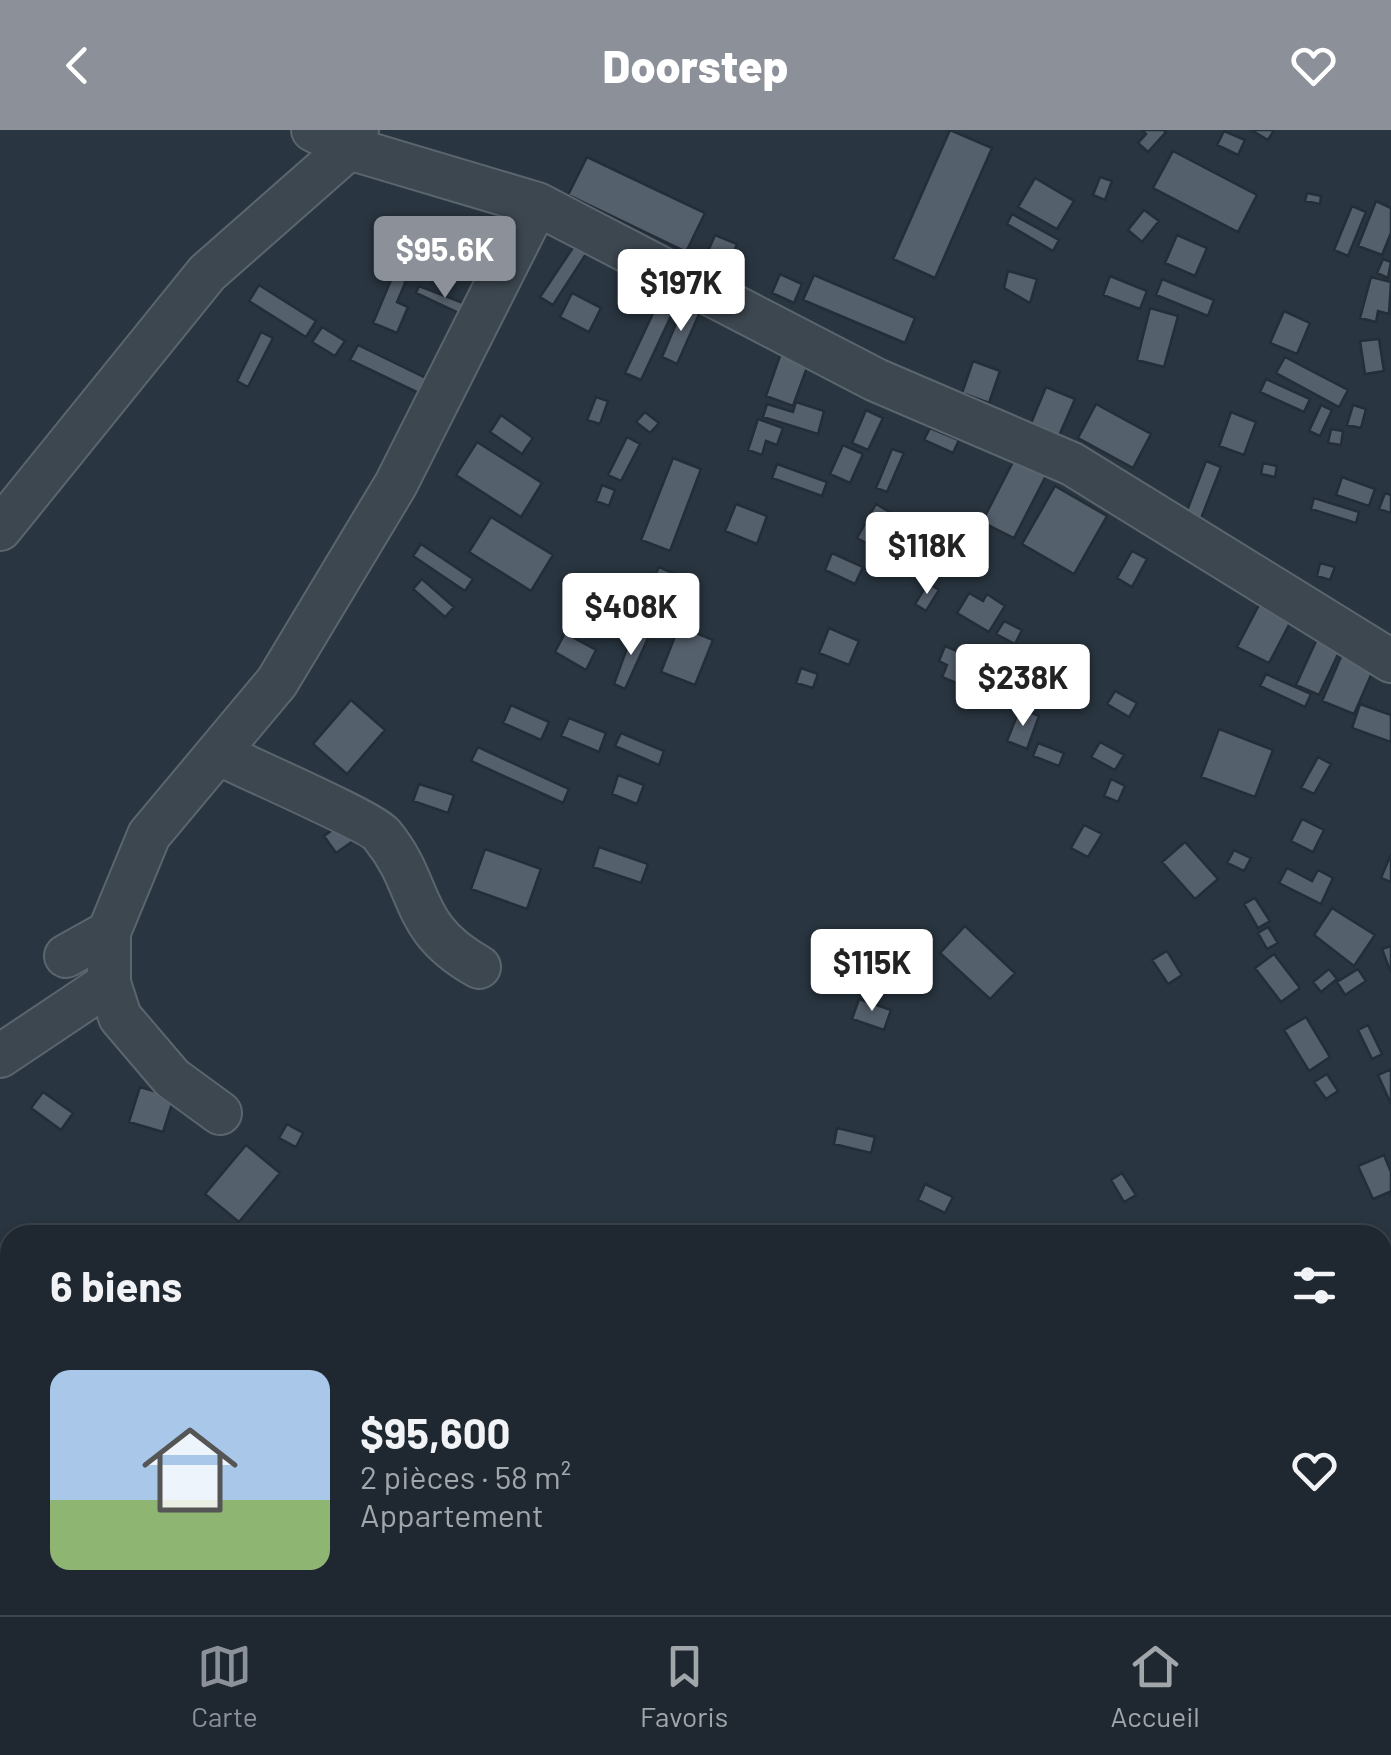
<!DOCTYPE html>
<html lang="fr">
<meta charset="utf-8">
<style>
:root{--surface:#1f2830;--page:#273038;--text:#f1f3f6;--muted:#a1a6ab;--line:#3c444c;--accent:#8c9099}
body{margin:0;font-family:Barlow,sans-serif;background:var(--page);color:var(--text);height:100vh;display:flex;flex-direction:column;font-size:38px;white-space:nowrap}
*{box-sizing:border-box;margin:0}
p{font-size:32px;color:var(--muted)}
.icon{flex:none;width:55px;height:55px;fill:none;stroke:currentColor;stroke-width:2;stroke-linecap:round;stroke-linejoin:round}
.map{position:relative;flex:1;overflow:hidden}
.side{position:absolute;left:0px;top:1095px;width:1392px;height:390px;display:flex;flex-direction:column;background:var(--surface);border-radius:30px 30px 0 0;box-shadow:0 2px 8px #0004,0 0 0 2px var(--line)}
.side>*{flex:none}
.price{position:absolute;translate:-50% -85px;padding:0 22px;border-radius:10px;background:#fff;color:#222;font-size:32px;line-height:65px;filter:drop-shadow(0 2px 5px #0008)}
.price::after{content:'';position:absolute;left:50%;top:60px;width:30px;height:22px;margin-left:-15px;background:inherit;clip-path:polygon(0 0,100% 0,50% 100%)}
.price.active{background:var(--accent);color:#fff}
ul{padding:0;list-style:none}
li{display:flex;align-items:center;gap:30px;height:250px;padding:0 50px}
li+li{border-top:2px solid var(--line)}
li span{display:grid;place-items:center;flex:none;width:280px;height:200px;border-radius:20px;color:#555}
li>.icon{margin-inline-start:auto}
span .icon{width:120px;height:120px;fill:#fffc;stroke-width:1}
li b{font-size:42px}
h2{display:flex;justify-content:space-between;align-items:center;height:120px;padding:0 50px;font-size:42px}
header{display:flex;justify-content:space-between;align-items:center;height:130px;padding:0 50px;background:var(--accent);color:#fff;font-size:45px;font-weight:800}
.menu{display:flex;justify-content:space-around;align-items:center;height:140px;border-top:2px solid var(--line);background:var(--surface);font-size:28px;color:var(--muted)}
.menu a{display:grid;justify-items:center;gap:5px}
.menu .active{color:var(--accent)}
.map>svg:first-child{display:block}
.building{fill:#55606d;stroke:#242e38;stroke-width:2.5}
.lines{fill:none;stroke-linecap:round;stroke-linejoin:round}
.minor-casing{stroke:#5b656e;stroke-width:46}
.minor{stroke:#3d4750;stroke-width:42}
</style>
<header><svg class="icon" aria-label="back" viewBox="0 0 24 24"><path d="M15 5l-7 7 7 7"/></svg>Doorstep<svg class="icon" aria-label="heart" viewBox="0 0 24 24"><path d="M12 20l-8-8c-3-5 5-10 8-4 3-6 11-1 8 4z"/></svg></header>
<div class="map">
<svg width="1391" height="1485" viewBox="0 0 1391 1485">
<rect width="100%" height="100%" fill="#293540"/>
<path class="building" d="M950,0L992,18L935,148L893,129Z
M1142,0H1163L1166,2L1148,22L1138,13L1146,4Z
M1251,0H1274L1268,10Z
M1224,1L1245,10L1238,25L1217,15Z
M1173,21L1257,65L1238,102L1153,58Z
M587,27L705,83L686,122L568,65Z
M1100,47L1112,51L1105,70L1093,65Z
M1035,48L1074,71L1057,99L1018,77Z
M1307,63L1321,66L1320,74L1305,71Z
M1376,71L1391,78V103L1382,125L1358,116Z
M1352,76L1366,82L1348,126L1334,120Z
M1144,80L1159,91L1142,112L1128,100Z
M1012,84L1059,110L1053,121L1007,94Z
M715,105L737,114L728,136L706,126Z
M1177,105L1207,118L1195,146L1165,133Z
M574,116L586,124L553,175L540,167Z
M1383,129L1391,132L1388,148L1377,143Z
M1008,141L1037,149L1030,173L1004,158Z
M780,144L802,154L794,173L772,163Z
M393,145L406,151L397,172L408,177L397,203L373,193Z
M814,145L915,188L905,213L803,170Z
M1110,146L1147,161L1140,179L1103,165Z
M1371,147L1391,152L1389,184L1378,181L1376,192L1360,188Z
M1162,149L1214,170L1208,186L1156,165Z
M259,155L316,191L306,207L249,171Z
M419,156L471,176L467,187L416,163Z
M572,163L601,178L589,202L560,187Z
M684,175L700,182L677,234L662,227Z
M656,177L672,184L641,250L625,243Z
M1150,178L1178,186L1164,237L1137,230Z
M1284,181L1310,193L1297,224L1270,213Z
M322,197L345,211L335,226L312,212Z
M261,202L273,208L248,257L237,251Z
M1379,209L1384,241L1365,244L1360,211Z
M358,215L436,253L429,268L350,230Z
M782,220L810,229L793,276L766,266Z
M1285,227L1348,260L1339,277L1276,243Z
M973,231L1000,241L989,273L962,263Z
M1266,249L1310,269L1304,282L1260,262Z
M1046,257L1075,269L1055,315L1027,303Z
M596,267L608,271L600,294L587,290Z
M796,272L824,281L818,304L763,287L767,274L793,282Z
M1096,274L1151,304L1133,338L1078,308Z
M1321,275L1332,280L1320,306L1309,301Z
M1353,275L1366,279L1361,298L1347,295Z
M866,280L883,288L868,320L852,313Z
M645,282L659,293L650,303L636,292Z
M1231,282L1256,292L1244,325L1219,316Z
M501,285L533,308L522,324L490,302Z
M758,289L783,298L777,315L766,311L762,325L748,320Z
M930,298L959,310L953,323L924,310Z
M1331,299L1343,301L1341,315L1328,313Z
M627,307L640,314L621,351L608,345Z
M477,312L542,353L521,387L456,345Z
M843,315L863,324L850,353L830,344Z
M892,319L904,323L887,362L876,358Z
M1018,322L1050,338L1014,408L982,392Z
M673,328L701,339L670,421L641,410Z
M1206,331L1221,337L1200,391L1185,386Z
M1263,333L1277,336L1275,347L1261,344Z
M777,334L827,352L822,366L772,348Z
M1342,347L1375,359L1369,376L1336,365Z
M602,355L615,360L609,376L596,371Z
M1055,356L1107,386L1074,444L1022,414Z
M1385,363L1391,365V383L1379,379Z
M1314,368L1359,382L1356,393L1311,379Z
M736,374L767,386L757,414L725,401Z
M876,374L900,388L881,421L857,408Z
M491,387L553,425L531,461L469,422Z
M421,414L473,449L465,461L413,426Z
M1132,421L1147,429L1132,457L1117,448Z
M832,423L863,437L855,454L825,440Z
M1320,433L1335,437L1330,450L1317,446Z
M659,437L693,452L688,465L653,449Z
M422,449L454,477L445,487L413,459Z
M928,453L939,460L926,481L915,474Z
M969,463L983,471L987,464L1005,476L989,502L957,483Z
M656,464L670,471L652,505L635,496Z
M1259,475L1291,491L1269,533L1237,517Z
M1004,491L1022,500L1015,514L996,504Z
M679,496L713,510L695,555L661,542Z
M829,498L859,511L849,535L819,523Z
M634,499L649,506L625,559L614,554Z
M565,503L596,520L586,540L555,522Z
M1317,509L1340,520L1319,565L1296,555Z
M945,516L1055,562L1048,578L974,548L970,559L942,547L947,535L939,531Z
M1343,522L1375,536L1354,584L1322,571Z
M801,538L818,544L813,558L796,553Z
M1266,544L1311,564L1305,577L1260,556Z
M1115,561L1137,573L1129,587L1107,574Z
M351,570L385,600L347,644L313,614Z
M1360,574L1391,585V612L1352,598Z
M511,575L549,592L541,610L503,593Z
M1020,578L1039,586L1027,619L1007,611Z
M569,588L606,603L599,622L561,606Z
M1219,599L1273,620L1255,667L1201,647Z
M621,603L664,621L659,635L615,616Z
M1100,612L1124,625L1115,640L1091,627Z
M1038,613L1064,623L1059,636L1033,626Z
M478,617L569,659L563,673L471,631Z
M1318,627L1331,634L1314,664L1301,658Z
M618,645L644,655L637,674L612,664Z
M1111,649L1125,656L1118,672L1104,666Z
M419,654L454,665L448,683L413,671Z
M1302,689L1324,700L1313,722L1291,711Z
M343,692L356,709L336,723L324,706Z
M1084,695L1102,704L1088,727L1071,718Z
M1185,712L1218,749L1195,769L1162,732Z
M599,717L648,734L641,753L593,737Z
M485,719L541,739L527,779L471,759Z
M1234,720L1251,728L1244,741L1227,733Z
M1391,724V752L1381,748Z
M1287,738L1312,751L1318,740L1333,748L1321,774L1279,753Z
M1255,768L1270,791L1258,798L1244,774Z
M1332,778L1375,805L1354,836L1314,805Z
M965,796L1015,843L990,869L940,823Z
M1268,797L1278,813L1267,819L1258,803Z
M1391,816V843L1382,819Z
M1167,821L1182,845L1168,854L1152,830Z
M1274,824L1300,858L1281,872L1255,838Z
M1329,839L1337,849L1321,862L1313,852Z
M1358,839L1366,851L1345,865L1337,852Z
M859,869L891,880L884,900L852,889Z
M1306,887L1330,927L1309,941L1284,900Z
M1368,895L1382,924L1372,929L1358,900Z
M1391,939V974L1378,945Z
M1327,944L1338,961L1326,969L1314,952Z
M140,957L174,967L163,1002L129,992Z
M43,962L73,983L61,1000L31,978Z
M287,994L303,1003L296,1017L279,1008Z
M837,998L875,1007L871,1023L834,1014Z
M246,1015L280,1043L239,1092L205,1064Z
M1384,1025L1391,1042V1066L1389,1062L1373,1069L1358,1036Z
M1122,1043L1136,1065L1124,1072L1111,1050Z
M925,1054L953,1067L945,1083L918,1070Z
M453,1475H480L476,1485L451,1482Z"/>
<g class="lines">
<g class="minor-casing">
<path id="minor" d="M313,0L349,18L537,74L876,250L1072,334L1391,531
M0,399L207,143L349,18L357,0
M218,623C243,636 372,692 382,705C425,757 407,797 479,837
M109,802V853L120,887L172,948L220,983
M66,826L109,802L149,705L277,552L396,354L537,74
M0,926L109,853
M0,1297L10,1291"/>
</g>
<use href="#minor" class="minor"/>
</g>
</svg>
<b class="price active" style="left:445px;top:171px">$95.6K</b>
<b class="price" style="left:681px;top:204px">$197K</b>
<b class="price" style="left:927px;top:467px">$118K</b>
<b class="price" style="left:631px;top:528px">$408K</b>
<b class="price" style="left:1023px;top:599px">$238K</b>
<b class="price" style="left:872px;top:884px">$115K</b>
<section class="side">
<h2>6 biens<svg class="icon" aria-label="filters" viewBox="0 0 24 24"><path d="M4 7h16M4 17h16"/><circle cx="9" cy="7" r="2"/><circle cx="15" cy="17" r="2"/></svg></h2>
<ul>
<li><span style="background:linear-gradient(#a9c7e8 65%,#8fb573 0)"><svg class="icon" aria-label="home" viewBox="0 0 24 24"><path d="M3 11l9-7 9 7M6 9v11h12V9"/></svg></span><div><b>$95,600</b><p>2 pièces · 58 m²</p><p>Appartement</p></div><svg class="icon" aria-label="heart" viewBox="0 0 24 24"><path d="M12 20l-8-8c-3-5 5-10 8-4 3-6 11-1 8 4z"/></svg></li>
</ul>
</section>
</div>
<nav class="menu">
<a class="active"><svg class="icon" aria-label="map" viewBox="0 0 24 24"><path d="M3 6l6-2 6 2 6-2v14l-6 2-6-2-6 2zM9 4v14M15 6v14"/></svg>Carte</a>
<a><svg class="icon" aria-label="saved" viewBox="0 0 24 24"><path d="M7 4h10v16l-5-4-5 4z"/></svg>Favoris</a>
<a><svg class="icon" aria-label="home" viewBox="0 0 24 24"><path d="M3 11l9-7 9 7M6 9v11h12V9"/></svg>Accueil</a>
</nav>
